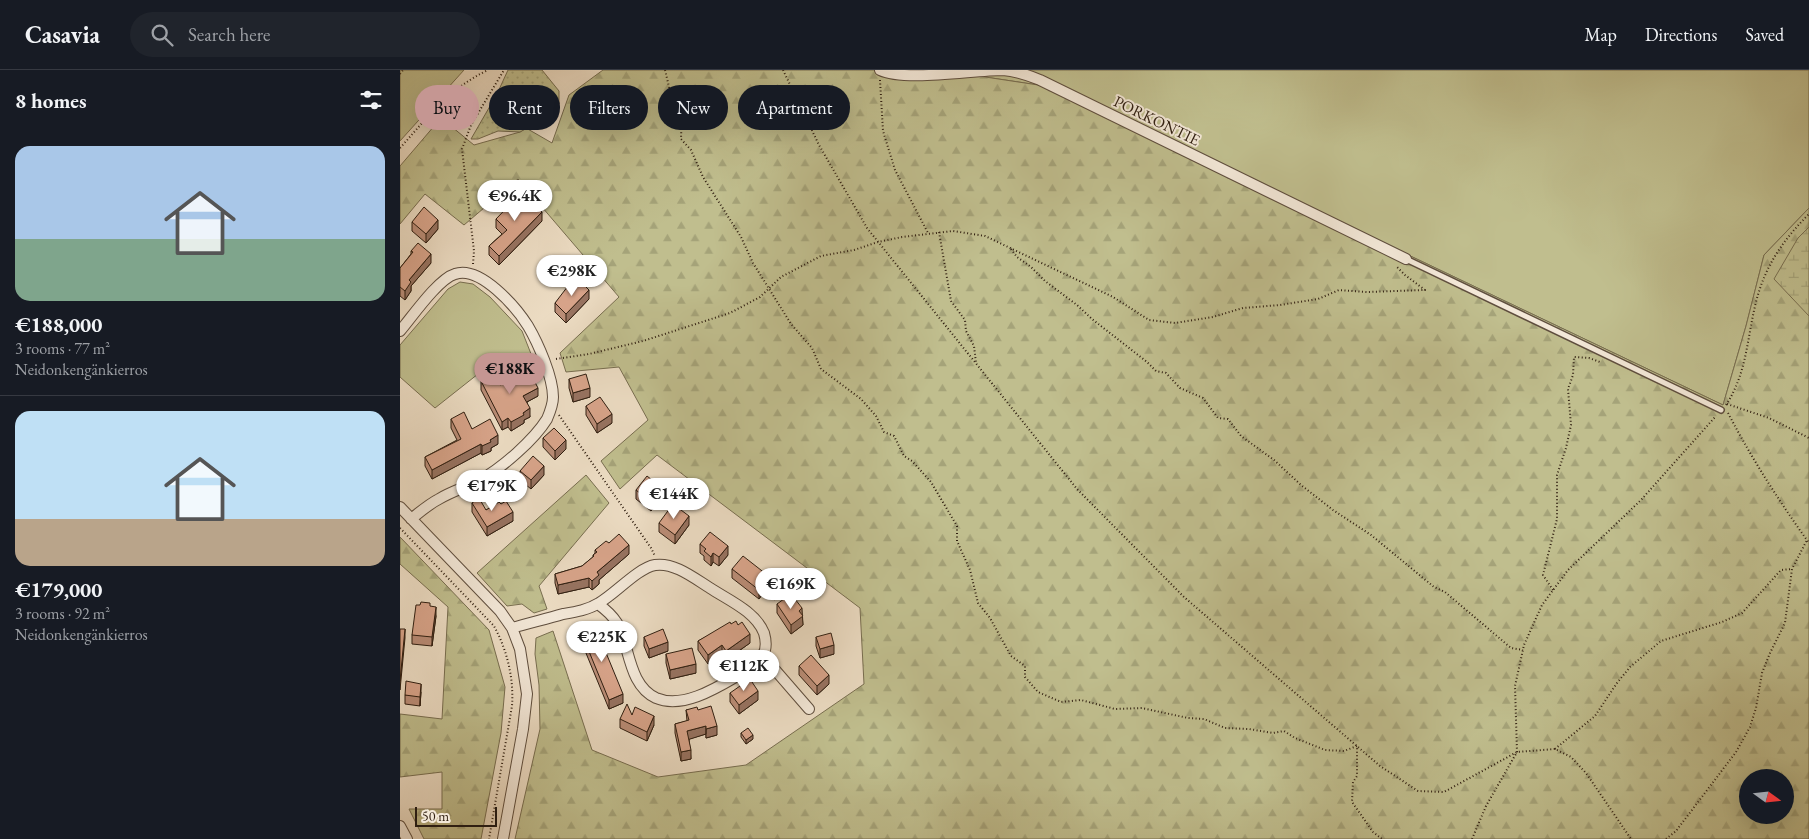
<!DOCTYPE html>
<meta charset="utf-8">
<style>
:root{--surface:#171b24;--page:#20242c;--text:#f1f3f6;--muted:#9ea1a6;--line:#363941;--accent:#c59692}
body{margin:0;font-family:"EB Garamond",serif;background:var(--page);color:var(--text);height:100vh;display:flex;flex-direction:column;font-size:19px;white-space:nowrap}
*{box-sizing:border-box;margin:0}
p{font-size:16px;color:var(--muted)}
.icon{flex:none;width:28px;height:28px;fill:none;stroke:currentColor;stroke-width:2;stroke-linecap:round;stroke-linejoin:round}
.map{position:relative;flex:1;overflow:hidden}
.sheet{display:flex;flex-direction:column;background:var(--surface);width:400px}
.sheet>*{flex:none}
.top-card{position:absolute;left:15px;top:15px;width:475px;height:45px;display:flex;gap:10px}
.needle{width:32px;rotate:105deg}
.controls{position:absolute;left:1339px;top:699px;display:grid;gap:10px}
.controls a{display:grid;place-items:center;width:55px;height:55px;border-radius:50%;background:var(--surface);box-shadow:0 5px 20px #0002;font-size:25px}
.scale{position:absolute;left:15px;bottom:12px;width:82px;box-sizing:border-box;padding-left:5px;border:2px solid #301f11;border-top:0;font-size:14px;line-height:18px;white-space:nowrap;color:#301f11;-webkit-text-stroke:4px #f3e8d8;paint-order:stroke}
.price{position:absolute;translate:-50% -42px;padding:0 11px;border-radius:18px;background:#fff;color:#222;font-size:16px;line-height:32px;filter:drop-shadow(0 1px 2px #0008)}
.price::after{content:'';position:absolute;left:50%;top:30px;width:15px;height:11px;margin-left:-8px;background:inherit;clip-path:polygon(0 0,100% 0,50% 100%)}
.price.active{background:var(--accent);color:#111}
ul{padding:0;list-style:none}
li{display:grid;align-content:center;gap:10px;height:265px;padding:0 15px}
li+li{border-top:1px solid var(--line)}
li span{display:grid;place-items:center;height:155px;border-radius:15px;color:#555}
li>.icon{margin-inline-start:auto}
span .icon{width:90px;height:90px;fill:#fffc;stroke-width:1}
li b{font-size:21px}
h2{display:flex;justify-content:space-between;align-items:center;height:60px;padding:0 15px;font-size:21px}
.pill{padding:0 18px;border-radius:22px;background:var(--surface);box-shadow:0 5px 20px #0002;font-size:18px;line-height:45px}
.pill.active{background:var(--accent);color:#111}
header{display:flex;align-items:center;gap:30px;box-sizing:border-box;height:70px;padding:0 25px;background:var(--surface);border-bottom:1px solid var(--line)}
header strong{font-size:24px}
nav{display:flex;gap:28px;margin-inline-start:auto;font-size:18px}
.search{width:350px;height:45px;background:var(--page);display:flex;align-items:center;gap:12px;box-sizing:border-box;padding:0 18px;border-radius:28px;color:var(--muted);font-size:19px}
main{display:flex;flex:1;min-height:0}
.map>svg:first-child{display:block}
.grass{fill:#c0be8e;stroke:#786e50}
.forest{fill:url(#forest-firs);stroke:#786e50;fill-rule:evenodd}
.wetland{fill:url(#wetland-marsh);stroke:#786e50}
.park{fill:url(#park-dots);stroke:#786e50}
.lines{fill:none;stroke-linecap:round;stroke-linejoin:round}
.service-casing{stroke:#5f4e3e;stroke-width:8}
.minor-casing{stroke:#5f4e3e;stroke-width:12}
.path{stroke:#301f11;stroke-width:2;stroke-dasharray:1 2.5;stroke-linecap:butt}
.service{stroke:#f3e8d8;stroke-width:5}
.minor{stroke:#f3e8d8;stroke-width:10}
.wall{fill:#ba8d77;stroke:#301f11}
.shaded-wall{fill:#977361;stroke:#301f11}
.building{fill:#d8a48a;stroke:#301f11}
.labels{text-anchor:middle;stroke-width:4;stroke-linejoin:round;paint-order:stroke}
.street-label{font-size:16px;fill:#301f11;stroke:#f3e8d8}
</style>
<header>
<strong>Casavia</strong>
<div class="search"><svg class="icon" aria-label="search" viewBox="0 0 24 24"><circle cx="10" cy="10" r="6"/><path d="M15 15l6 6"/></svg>Search here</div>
<nav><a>Map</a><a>Directions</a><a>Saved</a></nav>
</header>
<main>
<section class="sheet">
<h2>8 homes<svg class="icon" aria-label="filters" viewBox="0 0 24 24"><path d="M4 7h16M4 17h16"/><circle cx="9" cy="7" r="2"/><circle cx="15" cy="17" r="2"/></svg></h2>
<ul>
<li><span style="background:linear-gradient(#a9c7e8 60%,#7fa58c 0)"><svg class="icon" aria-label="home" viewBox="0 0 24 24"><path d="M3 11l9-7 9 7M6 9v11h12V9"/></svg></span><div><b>€188,000</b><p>3 rooms · 77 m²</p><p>Neidonkengänkierros</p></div></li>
<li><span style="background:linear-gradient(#bfe0f5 70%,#b9a48a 0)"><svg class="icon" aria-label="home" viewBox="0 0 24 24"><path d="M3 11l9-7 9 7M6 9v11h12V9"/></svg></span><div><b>€179,000</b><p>3 rooms · 92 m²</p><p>Neidonkengänkierros</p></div></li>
</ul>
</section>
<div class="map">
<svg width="1409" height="769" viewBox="0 0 1409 769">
<defs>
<pattern id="forest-firs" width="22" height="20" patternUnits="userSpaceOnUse" patternTransform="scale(1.25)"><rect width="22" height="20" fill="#c0be8e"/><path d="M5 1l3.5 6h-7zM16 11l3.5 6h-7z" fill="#a5a379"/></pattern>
<pattern id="wetland-marsh" width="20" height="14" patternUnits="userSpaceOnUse" patternTransform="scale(1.25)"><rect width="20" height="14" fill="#c0be8e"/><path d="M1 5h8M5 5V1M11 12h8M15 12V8" fill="none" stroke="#a5a379"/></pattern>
<pattern id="park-dots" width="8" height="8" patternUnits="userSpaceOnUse" patternTransform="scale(1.25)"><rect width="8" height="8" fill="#c0be8e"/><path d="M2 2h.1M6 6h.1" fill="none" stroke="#a5a379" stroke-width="1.8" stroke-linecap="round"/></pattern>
</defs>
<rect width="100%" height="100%" fill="#ecdcc3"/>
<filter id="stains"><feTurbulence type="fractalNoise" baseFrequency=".004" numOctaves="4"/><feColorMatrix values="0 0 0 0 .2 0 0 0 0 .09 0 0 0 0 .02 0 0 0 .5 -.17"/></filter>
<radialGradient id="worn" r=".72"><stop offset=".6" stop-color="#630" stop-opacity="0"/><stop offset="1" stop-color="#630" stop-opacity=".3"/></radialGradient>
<path class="grass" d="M0,0H64L0,71Z
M539,0H1409V138L1364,185L1346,256L1323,335L658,18Z
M60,212L73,214L90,227L122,261L135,294L78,304L35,338L0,307V275L48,219Z"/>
<path class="forest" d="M203,0H539L658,18L1323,335L1346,256L1364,185L1409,138V769H115L140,659L139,615L135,584L136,568L153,561L192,680L258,707L346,695L464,614L460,538L257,385L220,419L201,391L248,350L219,297L166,302L160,283L219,227L118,109L64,155L25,124L0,154V96L41,48L74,75L120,62L126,58L152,73L169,25ZM1348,708H1385V745H1348Z
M186,405L209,433L139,516L147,539L134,543L122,534L107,536L77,503Z
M0,467L89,560L105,617L101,663L81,769H24L9,739H42V702L0,707V644L42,649L48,537L0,494Z"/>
<path class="wetland" d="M1409,157V246L1374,209L1398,168Z"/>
<path class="park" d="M108,0H142L159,21V34L149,46L120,62L98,61L78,69H71L97,24Z"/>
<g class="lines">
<g class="service-casing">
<path id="service" d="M1006,189L1321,340"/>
</g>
<g class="minor-casing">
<path id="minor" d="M480,0C505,12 572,0 603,0C616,1 628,5 640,10L1006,189
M0,261C12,247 38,209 55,204C80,195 116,237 128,256C138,273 153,307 153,327C153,335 150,342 147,349C134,370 102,398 80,410C67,417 52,421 39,429C29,434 20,442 11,449
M0,437L100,541L112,558L120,579L127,624L123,659L103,769
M112,558C129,553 146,549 163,544C175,542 188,540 199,533C215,524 238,498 255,495C274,492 294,508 310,518C328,530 355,541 364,563C366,570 367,578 363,585C358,594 346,601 337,606C315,619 282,639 256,628C228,615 230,576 217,553C212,545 205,539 198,534
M363,586L409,639
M0,756L7,769"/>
</g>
<path class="path" d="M265,0L271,25L282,40L281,69L291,80L303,107L341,167L353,193L391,254L412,278L421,299L461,329L476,346L484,362L494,366L504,386L512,391L531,412L557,456V471L570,500L578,533L590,548L611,586L625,596V607L638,622L661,632L681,630L715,639L742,638L788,648L804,649L825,658L849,659L873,663L884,661L895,668L925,680L944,681L957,676V706L953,712L952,732L973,762L982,769
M383,0L419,75L467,158L677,419L784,527L980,696L1018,721L1044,722L1117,682L1155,679L1171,687L1186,703L1231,769
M0,4L3,0
M480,10L483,61L495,100L528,163
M0,78C29,46 47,20 88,0
M539,162L551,231L565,250L566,261L574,276L576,293
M611,179L617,187L631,197L645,211L677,235L692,249L747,292L756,301L766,303L780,318L803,328L818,348L828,349L841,366L874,390L901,415L933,440L971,465L1034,517L1045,522L1111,578L1123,580
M73,194L74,181L62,79L71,55L104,0
M156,289L189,284L243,271L330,243L360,227L381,207L421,186L454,180L478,172L502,167L553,161L585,166L713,227L749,250L775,253L813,247L843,238L880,235L918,229L939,220L967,222L1025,220L1005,205L997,197
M1327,334L1369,348L1409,368
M1326,335C1347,303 1347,268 1356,232C1365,196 1383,170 1409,144
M1328,343C1352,389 1379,431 1409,473
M159,345L251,478L255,486
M0,458L94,556C107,580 114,608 112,636L89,769
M1153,520L1143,505L1157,449V405L1166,378L1171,355L1168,319L1173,305L1174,287L1189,288L1200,292
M1155,679L1195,646L1217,613L1230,597L1261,571L1322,552L1342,543L1381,500L1392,499
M1072,769L1086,736L1117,682L1115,616L1124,575L1142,535L1168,500L1241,430L1316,346
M1266,769L1276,761L1314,711L1336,682L1350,657L1356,638L1362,603L1370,583L1385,553L1392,499L1407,470"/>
<use href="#service" class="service"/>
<use href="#minor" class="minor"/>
</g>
<path class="wall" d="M96,149L142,151L99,195L89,185V176L102,164L96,158Z
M12,152L38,159L26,173L12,161Z
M11,181L31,193L11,216V221L5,230L0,226V198L11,184Z
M170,218L189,229L166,253L155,242V233Z
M169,309L190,327L173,332L169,318Z
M81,311L100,315L138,326L127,332L130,347L124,350V353L111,361L108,357L102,360L81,320Z
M186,336L212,353L197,363L186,345Z
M51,349L72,359L98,374L91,378V381L82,385L81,383L32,409L25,396V387L57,370L51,358Z
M143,368L166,379L155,390L143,377Z
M120,401L144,405L131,419L120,410Z
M236,420L262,427L251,441L236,429Z
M72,433L86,440L101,434L113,451L87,466L72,442Z
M259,453L289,455L275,474L259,462Z
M209,473L229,484L199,510V514L192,520L189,517L158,524L155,513V504L182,496L193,487V485L195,483V480Z
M300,474L328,485L319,496L313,492L311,496L304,490V486L300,483Z
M332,499L380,515V523L375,530L364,522L359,529L332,508Z
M392,532L402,545L403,555L391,564L377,543V534Z
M30,536L36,546L32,576L12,574V565Z
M331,554L350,573L326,590L322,584L308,594L298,580V571Z
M181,562L223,633L209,639L181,571Z
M244,567L268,581L249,588L244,576Z
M416,567L434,584L420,588L416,576Z
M266,584L296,603L270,609L266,593Z
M399,596L429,614L417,625L399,605Z
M21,622L20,636L5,634V625Z
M330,623L358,630L339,644L330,632Z
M286,640H298L317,665L306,668V664L289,669L291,689L281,691L275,663V654L287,651Z
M232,645L254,655L247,671L220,658V649Z
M341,663L353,669L346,674L341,667Z"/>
<path class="shaded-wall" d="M142,142V151L99,195V186Z
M38,150V159L26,173V164Z
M31,184V193L11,216V221L5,230V221L9,210Z
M189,220V229L166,253V244Z
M138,318V326L123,334V326Z
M190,318V327L173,332V323Z
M130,338V347L124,350V353L111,361V352L123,343Z
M212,344V353L197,363V354Z
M108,348V357L102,360V352Z
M98,365V374L91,378V381L82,385V376L90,370Z
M166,370V379L155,390V381Z
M81,374V383L32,409V400Z
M144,396V405L131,419V410Z
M262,418V427L251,441V432Z
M113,442V451L87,466V457Z
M289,446V455L275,474V465Z
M229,475V484L199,510V514L192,520V511L197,502Z
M328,476V485L319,496V487Z
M313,483V492L311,496V487Z
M189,508V517L158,524V515Z
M364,514V522L359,529V520Z
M380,515V523L375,530V522Z
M36,537V546L32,576V567Z
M402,538L403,555L391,564V555L399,541Z
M5,559V568L0,620V611Z
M350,564V573L326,590V581Z
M268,572V581L249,588V579Z
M322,575V584L308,594V585Z
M434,575V584L420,588V579Z
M296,594V603L270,609V600Z
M429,605V614L417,625V616Z
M21,614V622L20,636V627Z
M358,621V630L339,644V635Z
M223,624V633L209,639V630Z
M254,646V655L247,671V662Z
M306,656V664L287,670V661Z
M317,656V665L306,668V659Z
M353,665V669L346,674V670Z
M291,680V689L281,691V682Z"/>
<path class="building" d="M122,122L142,142L99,186L89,176L107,160L96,149Z
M24,137L38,150L26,164L12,152Z
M18,173L31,184L9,210L11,212L5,221L0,217V198L13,182L11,181Z
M179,210L189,220L166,244L155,233L168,216L170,218Z
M128,299L138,318L123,326L130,338L123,343L124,345L111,352L108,348L102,352L81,311L94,304L100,315Z
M186,304L190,318L173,323L169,309Z
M200,327L212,344L197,354L186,336Z
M64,342L72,359L90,349L98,365L90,370L91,372L82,376L81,374L32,400L25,387L61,369L51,349Z
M154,358L166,370L155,381L143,368Z
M133,386L144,396L131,410L120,401Z
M247,406L262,418L251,432L236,420Z
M79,428L86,440L99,432L101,434L106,431L113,442L87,457L72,433Z
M273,434L289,446L275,465L259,453Z
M310,462L328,476L319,487L313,483L311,487L304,481L306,479L300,474Z
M219,464L229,475L197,502L199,505L192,511L189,508L158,515L155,504L182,496L194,486L193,485L197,482L195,480L206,471L209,473Z
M343,486L380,515L375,522L364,514L359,520L332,499Z
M388,526L392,532L395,529L402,538L399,541L403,546L391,555L377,534Z
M21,532L30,533V536L36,537L32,567L12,565L16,535H20Z
M336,551L338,555L342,552L350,564L326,581L322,575L308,585L298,571L330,552L331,554Z
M195,556L223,624L209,630L181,562Z
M0,559H5L0,611Z
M263,559L268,572L249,579L244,567Z
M431,563L434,575L420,579L416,567Z
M292,578L296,594L270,600L266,584Z
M411,585L429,605L417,616L399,596Z
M350,609L358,621L339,635L330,623Z
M6,611L21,614L20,627L5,625Z
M227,634L232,645L235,637L254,646L247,662L220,649Z
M311,636L317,656L306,659V656L287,661L291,680L281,682L275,654L289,650L286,640L297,637L298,640Z
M348,658L353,665L346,670L341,663Z"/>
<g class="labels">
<g class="street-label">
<text transform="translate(757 50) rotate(26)" y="6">PORKONTIE</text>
</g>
</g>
<rect width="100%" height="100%" filter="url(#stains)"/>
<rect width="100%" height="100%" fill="url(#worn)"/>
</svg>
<div class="controls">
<a><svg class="needle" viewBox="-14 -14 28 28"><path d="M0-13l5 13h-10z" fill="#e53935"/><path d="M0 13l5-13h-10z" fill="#9ea1a6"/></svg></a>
</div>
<div class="scale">50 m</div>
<b class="price" style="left:115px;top:152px">€96.4K</b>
<b class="price" style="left:172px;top:227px">€298K</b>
<b class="price active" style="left:110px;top:325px">€188K</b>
<b class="price" style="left:92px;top:442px">€179K</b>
<b class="price" style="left:274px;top:450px">€144K</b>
<b class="price" style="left:391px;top:540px">€169K</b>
<b class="price" style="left:202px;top:593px">€225K</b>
<b class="price" style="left:344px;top:622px">€112K</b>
<div class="top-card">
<a class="pill active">Buy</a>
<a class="pill">Rent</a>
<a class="pill">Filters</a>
<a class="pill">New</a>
<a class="pill">Apartment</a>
</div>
</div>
</main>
